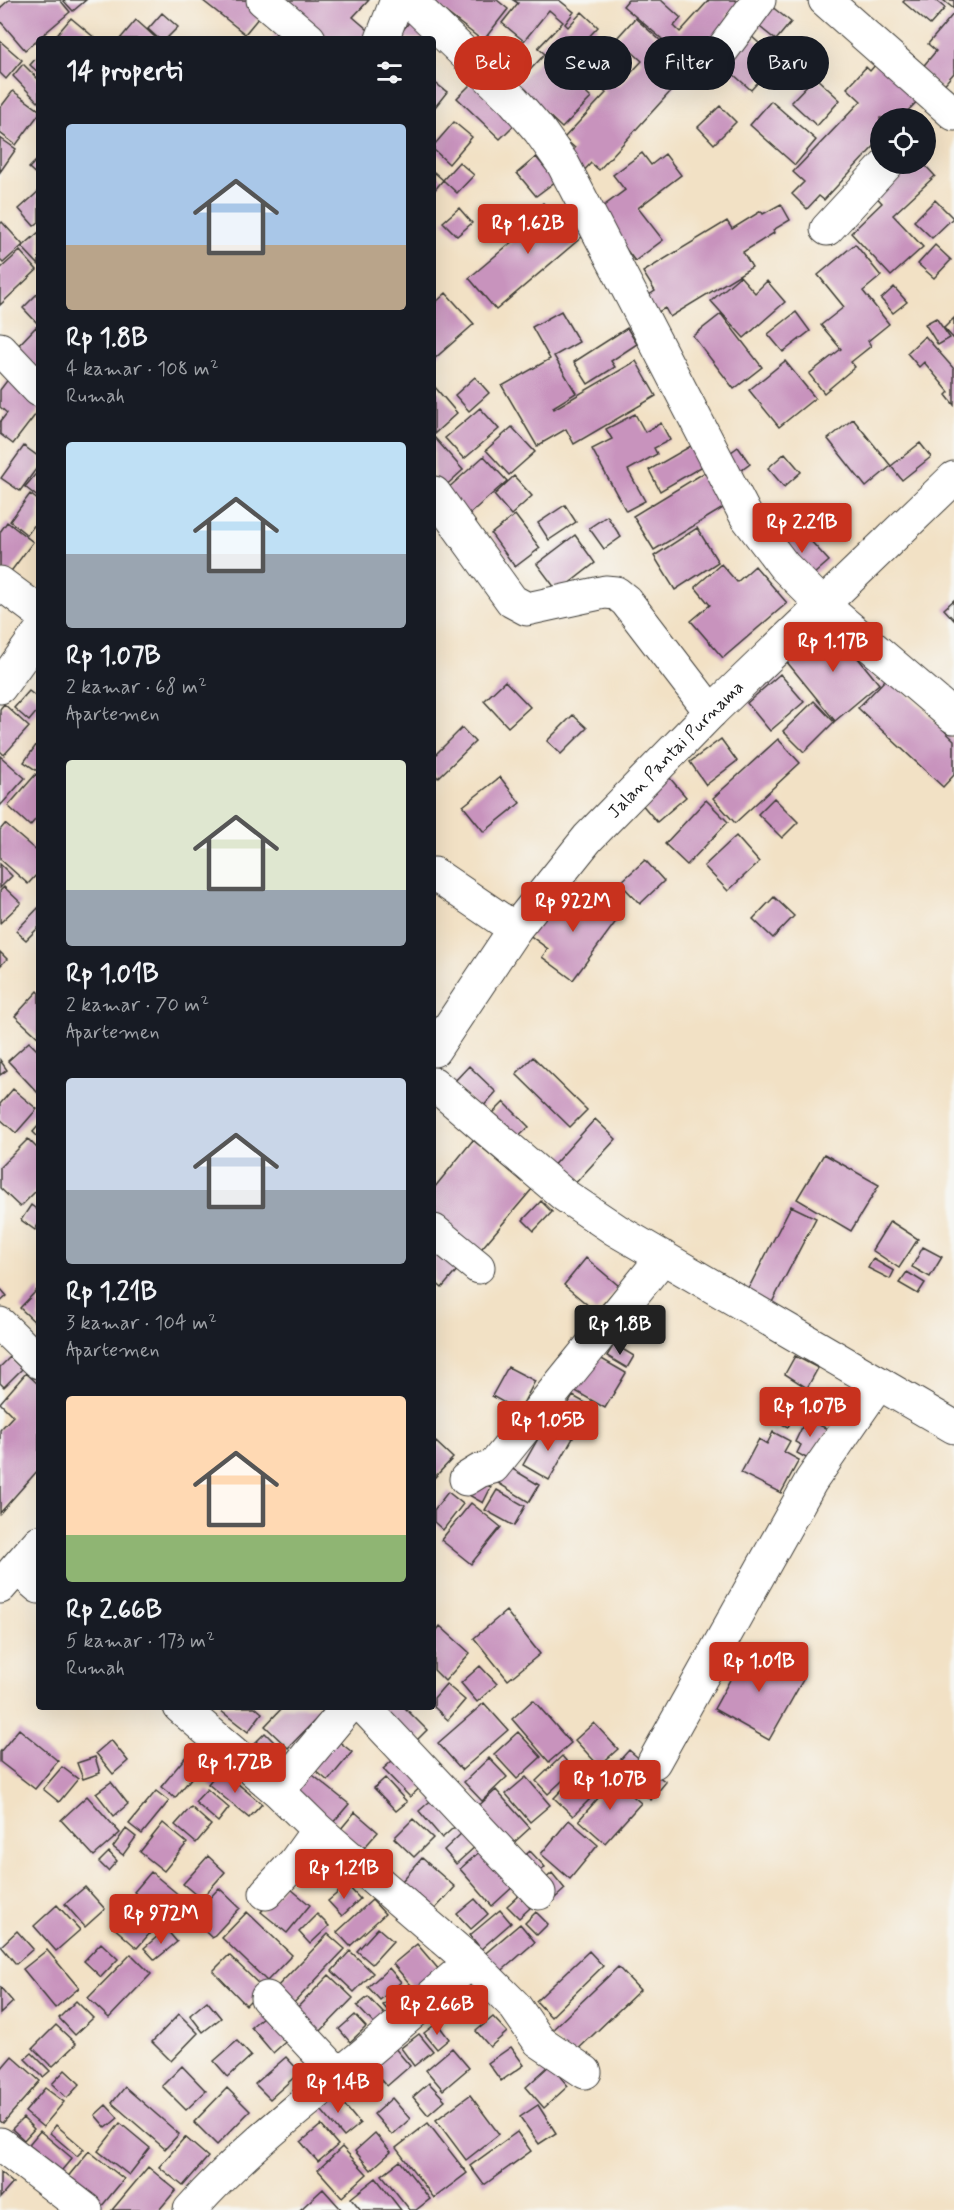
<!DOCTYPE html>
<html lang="id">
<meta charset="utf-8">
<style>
:root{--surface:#171b24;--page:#242831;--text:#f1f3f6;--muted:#9ea1a6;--accent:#c8321e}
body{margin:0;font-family:Mynerve,sans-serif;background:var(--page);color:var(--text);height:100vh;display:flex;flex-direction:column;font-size:22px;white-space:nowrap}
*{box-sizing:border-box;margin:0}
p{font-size:20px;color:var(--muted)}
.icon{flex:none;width:33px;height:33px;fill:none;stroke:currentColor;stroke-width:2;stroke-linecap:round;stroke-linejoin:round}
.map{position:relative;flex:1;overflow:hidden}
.sheet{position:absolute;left:36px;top:36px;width:400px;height:1674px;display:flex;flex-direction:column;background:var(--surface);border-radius:6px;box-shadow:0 6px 24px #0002}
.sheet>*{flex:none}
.top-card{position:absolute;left:454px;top:36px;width:410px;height:54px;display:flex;gap:12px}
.controls{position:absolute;left:870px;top:108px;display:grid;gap:12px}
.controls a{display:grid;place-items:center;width:66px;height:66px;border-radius:50%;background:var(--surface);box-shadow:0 6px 24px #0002;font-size:30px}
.price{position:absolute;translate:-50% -51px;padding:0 14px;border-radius:6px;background:var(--accent);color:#fff;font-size:20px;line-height:39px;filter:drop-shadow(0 2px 3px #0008)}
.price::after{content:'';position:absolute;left:50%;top:36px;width:18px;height:14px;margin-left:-9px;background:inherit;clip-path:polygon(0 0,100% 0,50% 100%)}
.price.on{background:#222;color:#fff}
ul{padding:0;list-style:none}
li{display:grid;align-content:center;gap:12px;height:318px;padding:0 30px}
li span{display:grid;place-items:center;height:186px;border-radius:6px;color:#555}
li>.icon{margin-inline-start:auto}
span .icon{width:108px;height:108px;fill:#fffc;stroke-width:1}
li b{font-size:26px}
h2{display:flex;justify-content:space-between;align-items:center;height:72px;padding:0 30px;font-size:26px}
.tag{padding:0 21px;border-radius:27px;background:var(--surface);box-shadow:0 6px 24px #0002;font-size:21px;line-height:54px}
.tag.on{background:var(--accent);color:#fff}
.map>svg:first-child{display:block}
.building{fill:#c893bd}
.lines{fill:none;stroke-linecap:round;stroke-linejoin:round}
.street-casing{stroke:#3c3a35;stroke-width:35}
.secondary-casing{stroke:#3c3a35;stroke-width:35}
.street{stroke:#fff;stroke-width:33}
.secondary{stroke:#fff;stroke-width:33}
.labels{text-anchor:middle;stroke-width:4.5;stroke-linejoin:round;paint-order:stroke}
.street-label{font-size:18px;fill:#1c1c1c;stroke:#f6f6f2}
</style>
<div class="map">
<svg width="954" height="2210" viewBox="0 0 954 2210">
<rect width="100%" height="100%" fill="#f6f6f2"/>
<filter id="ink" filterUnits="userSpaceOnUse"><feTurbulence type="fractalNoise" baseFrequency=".0167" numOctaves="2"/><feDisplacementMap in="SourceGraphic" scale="12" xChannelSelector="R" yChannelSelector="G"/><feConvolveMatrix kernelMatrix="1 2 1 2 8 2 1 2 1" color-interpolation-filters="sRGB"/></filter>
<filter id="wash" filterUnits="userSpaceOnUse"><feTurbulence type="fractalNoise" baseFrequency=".008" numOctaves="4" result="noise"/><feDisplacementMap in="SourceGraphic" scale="24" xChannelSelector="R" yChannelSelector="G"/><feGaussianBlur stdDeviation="1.35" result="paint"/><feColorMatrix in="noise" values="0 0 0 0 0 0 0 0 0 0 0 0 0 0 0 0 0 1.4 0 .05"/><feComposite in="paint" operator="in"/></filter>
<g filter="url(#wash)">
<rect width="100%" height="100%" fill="#f2e1c5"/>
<g id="blocks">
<path class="building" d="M9,0H60L70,12L25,50L0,21V8Z
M63,0H86L73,11Z
M202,0H251L264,11L245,34Z
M274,0H369L353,17L375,36L373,39H318Z
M436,0H497L508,9L483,41L434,3Z
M513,0H559L574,12L565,24L568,27L582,12L598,27L584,42L588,45L563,71L591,98L562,128L516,85L545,54L538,48L563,22L549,10L524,41L502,23L518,3Z
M628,0H661L681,18L674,26L680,32L709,0H735L739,3L726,16L733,23L599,170L591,163L581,174L565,160L575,148L564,138L606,93L585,74L610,47L631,66L615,83L619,86L642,61L617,38L635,18L661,41L662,39L623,6Z
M905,0H935L945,8L930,25L903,2Z
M943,0H954V9Z
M771,6L791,22L776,40L756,24Z
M162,13L178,27L166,39H159L148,29Z
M954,13V73L941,88L920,70L936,51L928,44Z
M414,16L432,31L426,39H396Z
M71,18L96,39H53Z
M136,20L145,28L157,39H120Z
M285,23L303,39H271Z
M751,36L778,60L751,90L724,66Z
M0,41L22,60L6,79L0,73Z
M39,55V73L30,65Z
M884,55L925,93L901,118H880V140L824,200L819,196L807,209L792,194L804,182L793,172L861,101L847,88L866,67L870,71Z
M23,64L39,80V103L13,76Z
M815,77L840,100L817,126L791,102Z
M476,79L519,120L500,139L457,98Z
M434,82L447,92L435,107L434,105Z
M13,91L39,110V114L16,145L0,133V108Z
M771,101L816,140L795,165L750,125Z
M720,106L736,122L714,144L698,127Z
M454,122L472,137L449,164L434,150V145Z
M0,138L16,149L0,172Z
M642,153L651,165L665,154L681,175L638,208L663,240L635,261L597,211L625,190L613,175Z
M536,157L556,181L536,196L517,173Z
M39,158V177L29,168Z
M459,162L474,175L457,193L443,180Z
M911,164H924L935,176L893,215L923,247L891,276L851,233L882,203L871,191L895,168L900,173Z
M434,172L443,180L434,191Z
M39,191V222L34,226L19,209Z
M935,200L953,218L932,238L914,221Z
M543,203L558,219L571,209L589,231L496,310L469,278L521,234L529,244L538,236L524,219Z
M781,204L790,220L773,230L774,233L743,252L752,267L670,317L665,308L653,315L643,299L655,291L643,272L727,221L732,229L761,211L763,214Z
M459,208L472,223L457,236L443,222Z
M2,222L23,245L3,263L0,260V224Z
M39,232V265L22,247Z
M855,244L881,276L863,291L889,324L868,341L871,346L851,362L855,367L824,393L809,374L841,349L821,325L844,307L818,275Z
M935,245L951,260L934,278L918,264Z
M20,251L37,270L0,305V269Z
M740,276L755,293L767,281L785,302L744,338L711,301Z
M894,287L907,302L893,313L881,299Z
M39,292V325L23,308Z
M446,293L474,324L434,359V304Z
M561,311L579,342L554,356L576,393L553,407L554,409L636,361L656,396L574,444L566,429L537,446L502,386L550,359L532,327Z
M796,312L810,331L783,352L768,334Z
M721,314L762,367L734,389L693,336Z
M936,318L950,338L938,345L925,324Z
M954,318V339L944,328Z
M36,327L39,331V374L14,350Z
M627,328L637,344L611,361L615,367L588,384L574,362Z
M925,336L954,369V405L946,395L949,392L924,362L919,367L907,353Z
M785,361L815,398L779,427L749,390Z
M475,377L489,393L469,411L455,395Z
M9,378L39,401V410L13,444L0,434V422L7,413L0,407V390Z
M434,386L457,413L434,434Z
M480,408L499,429L464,459L445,438Z
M635,414L645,432L661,423L670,440L654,448L657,454L628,470L645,501L626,511L592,449L612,439L606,429Z
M853,419L891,466L866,487L828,439Z
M512,427L535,452L509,475L486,450Z
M434,437L463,470L441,490L434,481Z
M696,443L708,463L660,491L649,470Z
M920,443L931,457L902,480L891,466Z
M24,446L39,457V465L20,491L1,478Z
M738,447L750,464L735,475L723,458Z
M785,453L801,472L784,487L768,468Z
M484,456L507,481L468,515L446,490Z
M39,470V498L25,487Z
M707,471L728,505L654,550L633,516Z
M514,476L532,496L511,515L494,495Z
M30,494L39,501V519L27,535L10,521Z
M565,505L576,522L549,540L538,523Z
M515,515L540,548L515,567L491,534Z
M607,516L621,537L604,549L589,528Z
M7,522L33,542L9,574L0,567V532Z
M798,527L829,561L806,581L776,547Z
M697,528L718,562L675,590L654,556Z
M575,535L595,563L558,592L537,564Z
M721,564L737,582L755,566L787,603L723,658L691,621L710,605L695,587Z
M954,600V620L944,609Z
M831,625L879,684L835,721L787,662Z
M780,674L804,702L770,731L747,703Z
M888,677L954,740V775L943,787L858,708Z
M505,681L530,707L508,727L484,701Z
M29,691L39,699V709L29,721L14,708Z
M814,701L834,722L804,752L783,731Z
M4,704L29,727L4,755L0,751V709Z
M573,715L587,728L561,754L547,741Z
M462,728L475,742L438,778L434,773V756Z
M721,739L737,761L706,785L690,762Z
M778,739L800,763L735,823L713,798Z
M39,741V772L24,762Z
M0,756L25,778L0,806Z
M36,774L39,777V815L30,826L8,806Z
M500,777L520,803L484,832L463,806Z
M669,777L686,797L657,822L640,802Z
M774,798L798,822L782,838L758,814Z
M706,800L728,822L687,865L665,844Z
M5,824L39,853V872L28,884L0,859V830Z
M736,836L759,862L728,891L704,866Z
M645,860L664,881L640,904L620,883Z
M0,864L12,876L0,888Z
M4,887L21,903L0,923V891Z
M588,893L620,916L573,980L542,957L548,949L528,934L552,900L572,915Z
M774,897L794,916L773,938L753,919Z
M39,907V927L26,940L16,931Z
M0,952L7,959L0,966Z
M38,991L39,992V1038L15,1016Z
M29,1042L39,1052V1094L8,1061Z
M533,1057L587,1110L570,1127L516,1074Z
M0,1060L7,1070L0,1075Z
M469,1066L496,1092L480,1110L453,1083Z
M13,1089L37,1109L16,1133L0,1119V1104Z
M504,1102L529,1127L515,1140L491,1115Z
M595,1119L616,1139L570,1189L549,1170Z
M39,1125V1138L33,1132Z
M28,1139L39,1150V1188L20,1207L0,1188V1167Z
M473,1140L532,1189L477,1254L434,1217V1188Z
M824,1154L879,1185L851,1231L797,1199Z
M541,1201L552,1212L534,1231L523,1220Z
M31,1205L39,1211V1223L35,1230L21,1220Z
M791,1206L816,1218L768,1310L744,1297Z
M890,1221L918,1239L899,1268L872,1250Z
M923,1247L942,1257L930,1277L912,1267Z
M434,1249L458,1269L442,1288L434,1281Z
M586,1258L619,1286L596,1312L564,1285Z
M873,1259L894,1271L890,1279L868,1268Z
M907,1272L925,1283L918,1294L899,1283Z
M0,1288L7,1296L0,1302Z
M39,1288V1326L20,1308Z
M614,1344L634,1356L627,1368L607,1356Z
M593,1354L626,1373L605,1408L572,1389Z
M795,1356L818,1368L807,1388L785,1374Z
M10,1357L22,1369L4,1387L0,1383V1367Z
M508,1367L535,1381L519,1411L492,1396Z
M26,1373L39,1385V1469L0,1513V1430L13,1416L0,1403Z
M776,1390L800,1403L788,1427L763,1415Z
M573,1396L596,1409L581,1435L558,1422Z
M806,1419L830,1430L808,1459L797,1453L801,1445L795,1442Z
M547,1423L573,1438L549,1480L523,1465Z
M773,1432L790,1441L784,1452L799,1460L781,1493L741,1473L759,1439L767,1444Z
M436,1442L453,1458L434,1478V1445Z
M501,1462L539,1485L529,1502L490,1478Z
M474,1479L491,1487L483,1503L467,1494Z
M497,1490L525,1506L514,1526L485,1510Z
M448,1492L463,1504L443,1530L434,1522V1510Z
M471,1503L501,1527L471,1564L441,1540Z
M506,1611L540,1654L508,1680L474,1638Z
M440,1626L470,1653L445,1681L434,1670V1634Z
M748,1647L804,1678L769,1740L714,1709Z
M480,1666L497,1684L477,1702L461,1683Z
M446,1684L465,1700L448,1720L434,1707V1698Z
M533,1700L571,1743L549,1762L512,1719Z
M484,1703L508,1730L462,1770L438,1743Z
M216,1707H255L262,1713L248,1732Z
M283,1707H328L288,1748L265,1726Z
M370,1707H404L427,1730L410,1747Z
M594,1723L618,1749L599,1766L575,1740Z
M19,1729L58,1761L35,1789L0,1762V1752Z
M518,1732L541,1757L517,1779L494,1754Z
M265,1733L285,1753L271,1767L251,1747Z
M332,1736L352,1752L328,1781L308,1764Z
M111,1740L128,1761L113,1774L96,1753Z
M192,1749L206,1760L175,1798L161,1787Z
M629,1750L650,1768L633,1788L612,1769Z
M401,1753L427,1781L410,1797L383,1769Z
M562,1756L574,1770L548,1794L536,1781Z
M95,1757L100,1773L83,1779L77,1763Z
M489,1758L507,1777L482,1801L464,1782Z
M62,1767L78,1779L59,1802L43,1789Z
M220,1769L262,1804L249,1818L208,1784Z
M582,1769L601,1788L573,1816L554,1798Z
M309,1772L349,1804L331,1825L292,1793Z
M655,1774L666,1782L651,1800L640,1791Z
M526,1777L550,1805L530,1822L506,1794Z
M385,1778L407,1802L396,1811L374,1788Z
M614,1780L641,1803L605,1843L579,1820Z
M111,1782L128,1804L114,1816L96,1793Z
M207,1789L229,1808L218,1822L195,1802Z
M496,1790L530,1828L508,1848L474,1810Z
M156,1791L169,1801L142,1834L129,1824Z
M437,1795L460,1822L442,1838L419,1811Z
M87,1796L120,1833L94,1856L61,1820Z
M191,1807L211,1825L196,1843L175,1825Z
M355,1812L378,1832L363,1849L340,1830Z
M413,1819L433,1838L414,1857L394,1838Z
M569,1820L598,1845L570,1879L541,1854Z
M163,1823L187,1843L164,1871L140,1852Z
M126,1829L136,1837L123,1855L113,1847Z
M464,1831L477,1845L456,1864L444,1850Z
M485,1847L517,1883L492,1906L460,1869Z
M530,1851L545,1867L533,1879L518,1862Z
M109,1852L117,1861L108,1871L99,1862Z
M208,1856L225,1872L201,1899L183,1884Z
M422,1858L455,1887L435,1909L402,1881Z
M151,1872L191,1905L173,1926L134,1892Z
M552,1873L565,1889L554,1899L541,1883Z
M285,1884L310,1905L287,1933L261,1912Z
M347,1885L360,1899L342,1916L328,1901Z
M85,1887L105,1909L85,1927L65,1904Z
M219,1888L240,1908L212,1938L191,1918Z
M519,1895L530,1908L519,1918L507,1906Z
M475,1899L488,1914L471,1929L457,1914Z
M372,1900L385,1914L350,1946L337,1932Z
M133,1903L157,1925L137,1948L112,1926Z
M57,1905L80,1930L56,1951L34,1926Z
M500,1910L511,1923L481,1949L470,1935Z
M247,1912L292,1955L267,1981L222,1938Z
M536,1912L548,1924L537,1935L525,1923Z
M317,1914L329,1926L310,1944L299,1932Z
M520,1924L535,1942L497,1975L481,1957Z
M378,1928L393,1941L372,1964L357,1951Z
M166,1929L177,1942L155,1960L144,1948Z
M17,1931L33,1949L16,1964L1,1946Z
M328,1934L345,1949L291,2006L274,1990Z
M101,1943L118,1959L101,1977L84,1961Z
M417,1944L440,1971L416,1991L393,1964Z
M47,1950L79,1988L55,2008L23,1969Z
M350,1951L373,1973L354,1992L332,1971Z
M589,1951L603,1966L551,2017L536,2001Z
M131,1954L151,1974L109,2018L88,1998Z
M229,1955L263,1988L246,2005L213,1971Z
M618,1967L640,1990L571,2056L549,2033Z
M389,1968L401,1982L380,2000L368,1987Z
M329,1975L353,1998L315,2037L291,2014Z
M0,1987L13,2002L0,2014Z
M404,1987L415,2001L395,2019L383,2005Z
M368,1997L385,2015L375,2025L357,2006Z
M76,2001L93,2018L75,2035L59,2018Z
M207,2001L221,2018L203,2032L190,2015Z
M270,2011L292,2036L273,2053L251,2027Z
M179,2014L198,2033L171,2061L152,2042Z
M355,2015L366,2027L350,2042L339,2029Z
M493,2017L507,2032L490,2047L476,2031Z
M437,2023L449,2039L437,2049L424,2033Z
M56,2025L76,2044L52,2067L33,2048Z
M419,2034L433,2051L414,2066L401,2048Z
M237,2041L251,2056L228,2077L214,2061Z
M393,2046L410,2066L387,2086L370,2066Z
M511,2047L524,2065L501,2081L488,2063Z
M452,2048L469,2068L443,2090L426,2070Z
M32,2053L50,2071L43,2077L25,2059Z
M12,2056L40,2081L3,2123L0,2121V2070Z
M286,2057L300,2072L270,2099L255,2084Z
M550,2065L568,2086L544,2108L526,2087Z
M182,2066L206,2091L186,2110L162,2086Z
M316,2066L324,2075L305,2092L297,2083Z
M356,2069L370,2085L353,2099L340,2083Z
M65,2070L80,2084L67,2098L52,2084Z
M429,2083L445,2100L428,2115L413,2097Z
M125,2087L179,2134L165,2149L112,2103Z
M45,2088L64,2102L43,2127L25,2112Z
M227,2088L250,2111L217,2145L194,2122Z
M332,2090L360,2124L344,2137L316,2104Z
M470,2095L499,2134L466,2160L436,2120Z
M392,2098L410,2119L392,2135L374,2114Z
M106,2105L118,2118L106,2128L95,2115Z
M538,2105L556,2133L539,2144L520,2117Z
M23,2118L34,2129L24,2140L12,2129Z
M120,2123L150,2148L129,2175L98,2151Z
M428,2123L467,2173L434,2198L396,2148Z
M56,2125L84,2149L77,2156L50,2133Z
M321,2125L338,2145L318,2162L301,2142Z
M40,2131L72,2158L57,2176L25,2149Z
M517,2132L531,2151L484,2185L470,2166Z
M375,2133L391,2152L371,2170L355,2151Z
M185,2137L208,2157L183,2186L159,2167Z
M342,2147L367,2174L342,2197L318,2170Z
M89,2151L124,2179L101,2207L66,2179Z
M400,2161L430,2199L416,2210H410L382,2175Z
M148,2167L176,2190L159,2210H112Z
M0,2172L13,2183L0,2198Z
M376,2178L401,2210H361L351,2198Z
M323,2189L341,2209L300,2210Z"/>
</g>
</g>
<g filter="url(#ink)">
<use href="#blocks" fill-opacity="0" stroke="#3c3a35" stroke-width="1.5"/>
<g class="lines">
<g class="street-casing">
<path id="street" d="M263,0L309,39
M409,0L514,101L539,130L563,164L746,516L784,566L823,605L954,717
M825,0L954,114
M382,39L397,0
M711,65L759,0
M827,229L887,164
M0,349L39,390
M434,493L512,601L527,609L605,592L616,593L626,601L711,712
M0,583L39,612
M0,687L39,633
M434,874L515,929
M434,1084L564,1195L616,1230L954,1427
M434,1231L478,1267
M0,1324L39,1362
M466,1479L479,1471L493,1467L663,1257
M17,1568L39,1587
M180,1707L278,1791L318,1830L471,1962L514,2005L539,2041L585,2072
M364,1707L539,1893
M654,1762L811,1481L878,1384
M278,1791L348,1707
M266,1893L295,1862L318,1830
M267,1998L339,2075
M0,2144L86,2210
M190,2210C235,2159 286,2118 339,2075C384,2038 427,2000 471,1962"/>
</g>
<g class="secondary-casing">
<g id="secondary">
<path id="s1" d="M434,1050L515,929L588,838L711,712L954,478"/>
<path d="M0,1587L39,1542"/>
</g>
</g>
<use href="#street" class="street"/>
<use href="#secondary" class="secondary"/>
</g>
</g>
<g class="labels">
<g class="street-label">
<text dy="6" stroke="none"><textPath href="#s1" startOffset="387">Jalan Pantai Purnama</textPath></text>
</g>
</g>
</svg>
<div class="controls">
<a><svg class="icon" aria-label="locate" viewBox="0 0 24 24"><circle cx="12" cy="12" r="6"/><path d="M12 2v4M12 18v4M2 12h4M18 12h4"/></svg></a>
</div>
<b class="price" style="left:528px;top:255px">Rp 1.62B</b>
<b class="price" style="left:802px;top:554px">Rp 2.21B</b>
<b class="price" style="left:833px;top:673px">Rp 1.17B</b>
<b class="price" style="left:573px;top:933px">Rp 922M</b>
<b class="price on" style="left:620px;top:1356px">Rp 1.8B</b>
<b class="price" style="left:810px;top:1438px">Rp 1.07B</b>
<b class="price" style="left:548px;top:1452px">Rp 1.05B</b>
<b class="price" style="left:759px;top:1693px">Rp 1.01B</b>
<b class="price" style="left:235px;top:1794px">Rp 1.72B</b>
<b class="price" style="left:610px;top:1811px">Rp 1.07B</b>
<b class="price" style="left:344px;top:1900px">Rp 1.21B</b>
<b class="price" style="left:161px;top:1945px">Rp 972M</b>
<b class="price" style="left:437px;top:2036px">Rp 2.66B</b>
<b class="price" style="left:338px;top:2114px">Rp 1.4B</b>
<div class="top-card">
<a class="tag on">Beli</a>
<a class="tag">Sewa</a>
<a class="tag">Filter</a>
<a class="tag">Baru</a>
</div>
<section class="sheet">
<h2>14 properti<svg class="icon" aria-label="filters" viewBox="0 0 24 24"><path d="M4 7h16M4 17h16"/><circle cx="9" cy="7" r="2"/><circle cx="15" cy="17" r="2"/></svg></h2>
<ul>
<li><span style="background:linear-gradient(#a9c7e8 65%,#b9a48a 0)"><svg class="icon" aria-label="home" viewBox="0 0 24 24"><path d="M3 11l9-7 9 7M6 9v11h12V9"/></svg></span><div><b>Rp 1.8B</b><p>4 kamar · 108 m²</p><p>Rumah</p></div></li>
<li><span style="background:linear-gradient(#bfe0f5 60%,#9aa5b1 0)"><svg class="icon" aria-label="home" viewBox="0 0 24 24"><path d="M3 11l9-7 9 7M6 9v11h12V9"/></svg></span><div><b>Rp 1.07B</b><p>2 kamar · 68 m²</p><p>Apartemen</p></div></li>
<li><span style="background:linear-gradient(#dfe7d0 70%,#9aa5b1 0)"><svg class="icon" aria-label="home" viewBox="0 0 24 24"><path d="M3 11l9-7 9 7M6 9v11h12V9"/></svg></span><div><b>Rp 1.01B</b><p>2 kamar · 70 m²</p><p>Apartemen</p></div></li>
<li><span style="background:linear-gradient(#c9d6e8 60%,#9aa5b1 0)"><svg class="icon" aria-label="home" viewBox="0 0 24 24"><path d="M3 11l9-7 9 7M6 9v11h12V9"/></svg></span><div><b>Rp 1.21B</b><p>3 kamar · 104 m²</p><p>Apartemen</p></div></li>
<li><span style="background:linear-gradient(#ffd9b3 75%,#8fb573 0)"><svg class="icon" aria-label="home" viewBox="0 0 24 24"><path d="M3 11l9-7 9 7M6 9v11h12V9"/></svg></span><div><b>Rp 2.66B</b><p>5 kamar · 173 m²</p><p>Rumah</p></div></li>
</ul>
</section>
</div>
